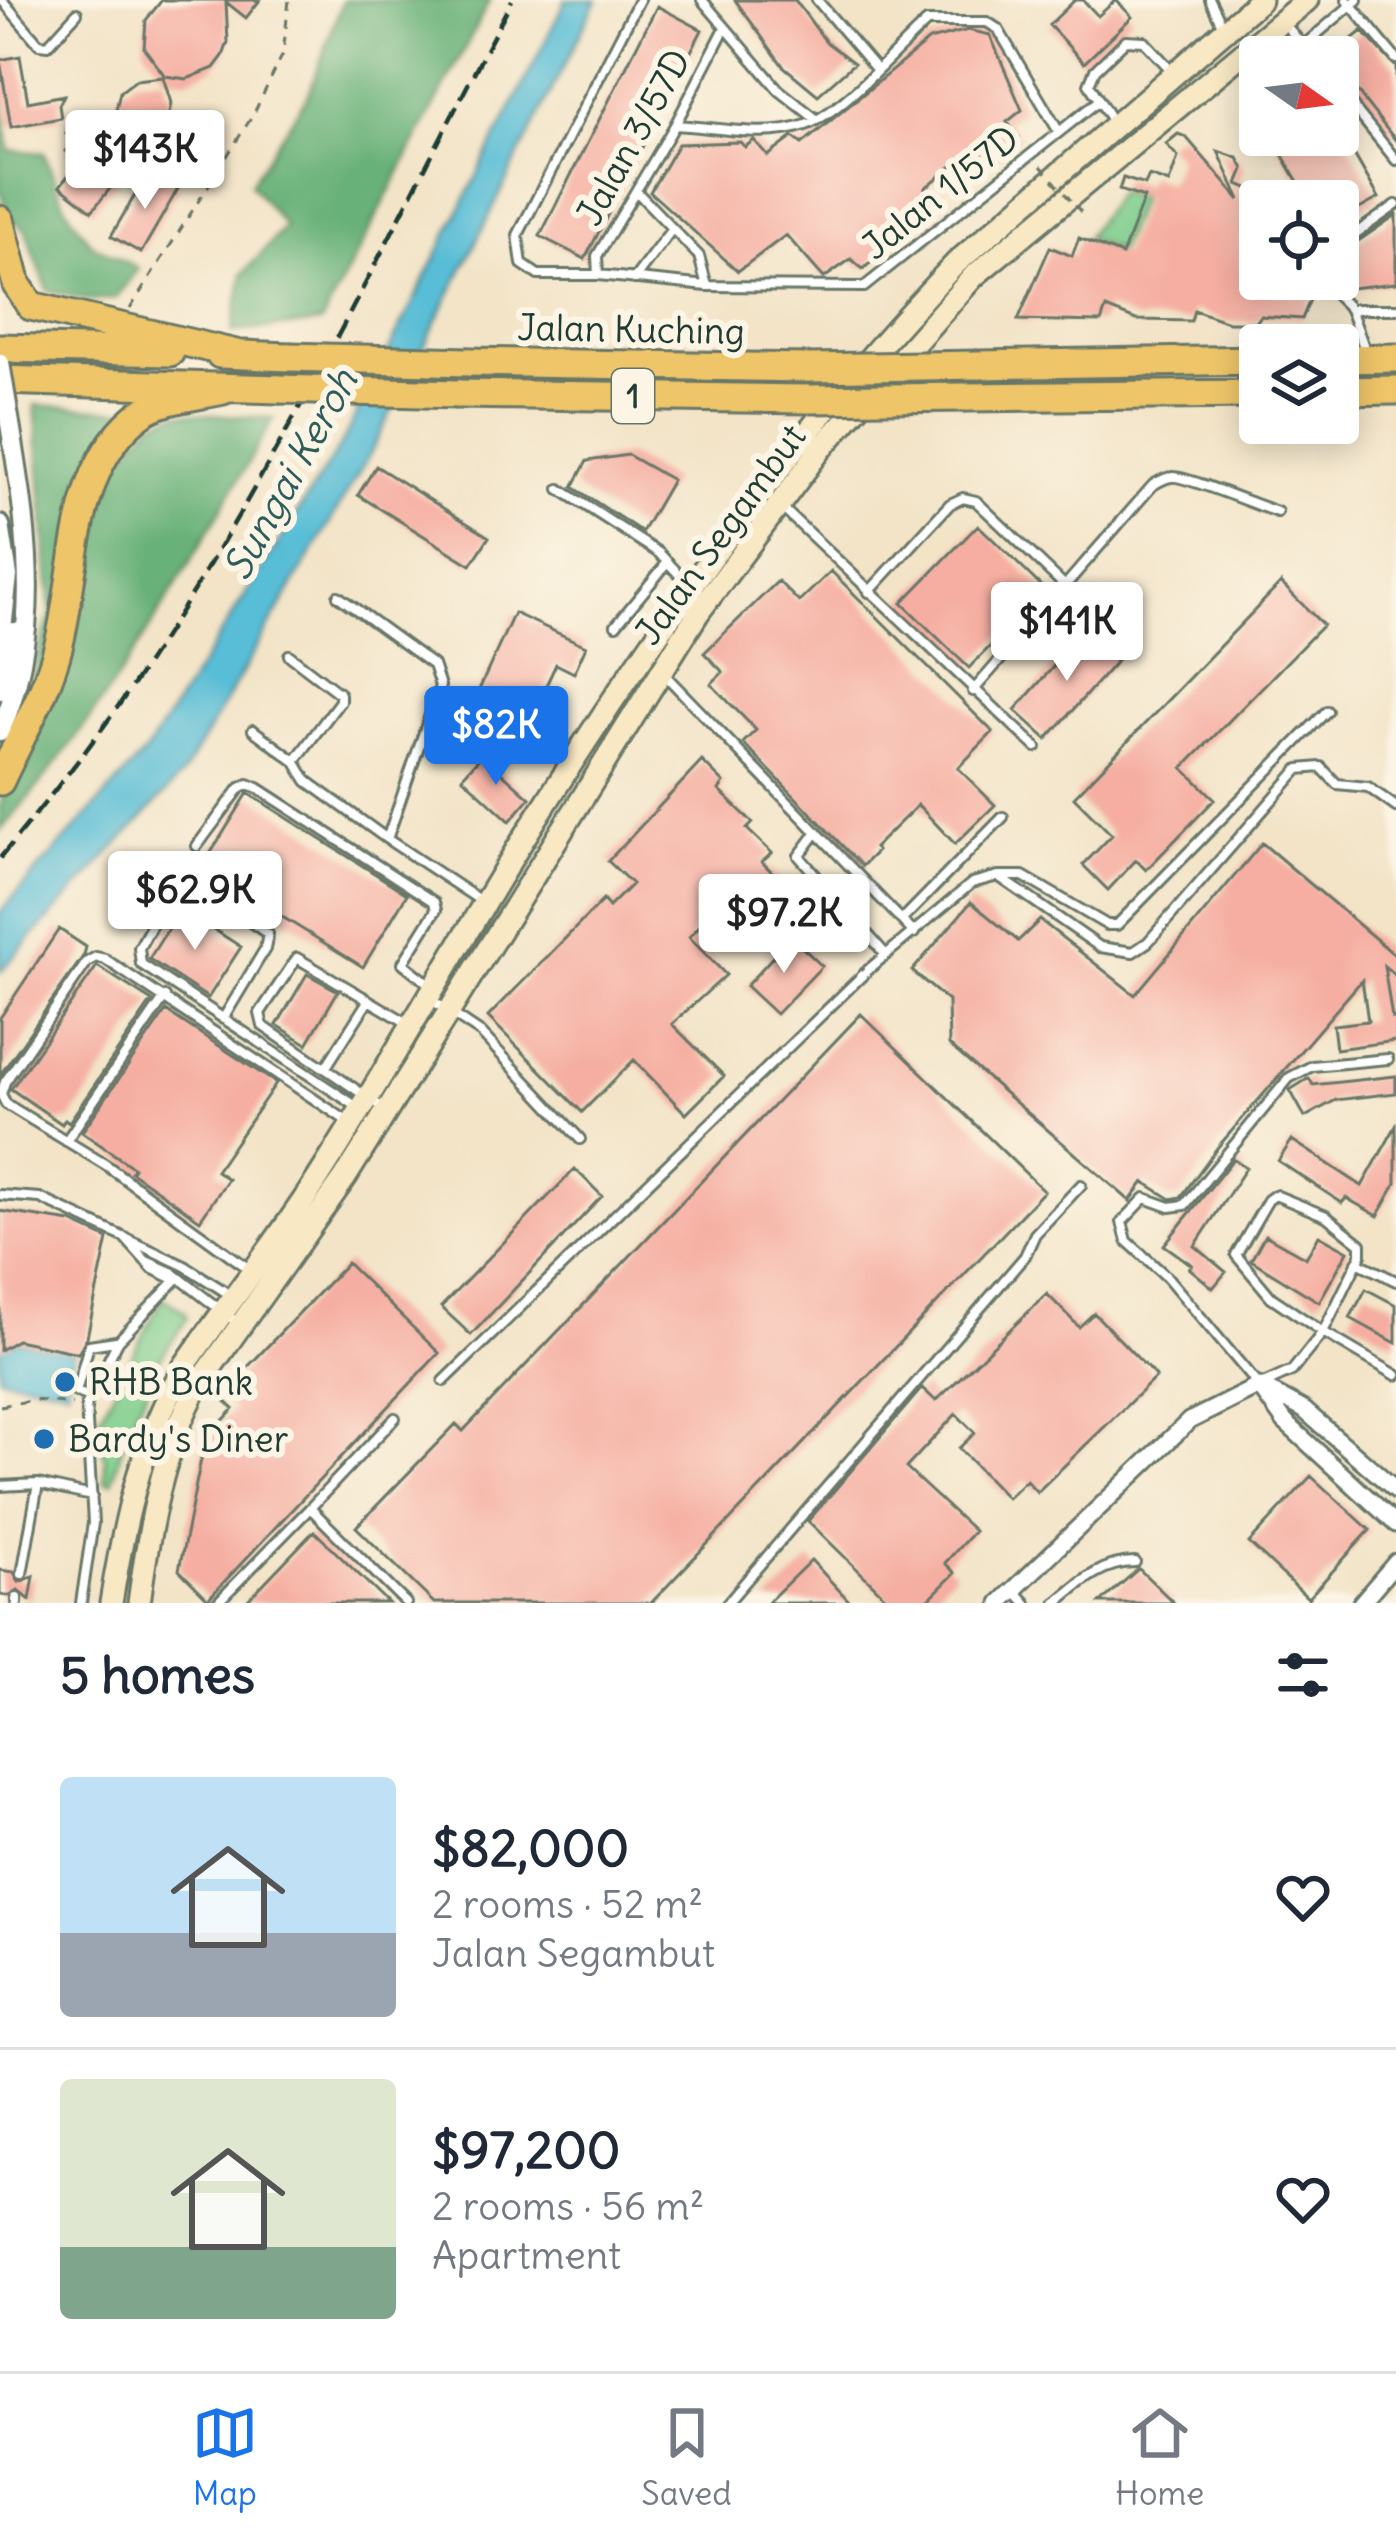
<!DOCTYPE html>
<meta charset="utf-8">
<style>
:root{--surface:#fff;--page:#f2f2f3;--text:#1f2937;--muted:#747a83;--line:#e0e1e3;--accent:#1a73e8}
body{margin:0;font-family:Delius,sans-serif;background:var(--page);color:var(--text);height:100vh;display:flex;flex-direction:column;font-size:45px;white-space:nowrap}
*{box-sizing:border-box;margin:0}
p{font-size:39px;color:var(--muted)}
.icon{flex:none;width:66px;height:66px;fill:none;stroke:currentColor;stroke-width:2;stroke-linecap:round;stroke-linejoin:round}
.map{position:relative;height:1603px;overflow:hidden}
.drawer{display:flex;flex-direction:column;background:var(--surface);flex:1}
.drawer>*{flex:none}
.needle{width:78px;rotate:104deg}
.tools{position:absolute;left:1239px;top:36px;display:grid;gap:24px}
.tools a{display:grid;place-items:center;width:120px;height:120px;border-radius:12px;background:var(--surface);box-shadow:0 6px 30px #0003;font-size:60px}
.price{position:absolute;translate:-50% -102px;padding:0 27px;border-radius:12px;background:#fff;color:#222;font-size:39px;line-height:78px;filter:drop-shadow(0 3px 6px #0008)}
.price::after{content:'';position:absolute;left:50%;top:72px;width:36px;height:27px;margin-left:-18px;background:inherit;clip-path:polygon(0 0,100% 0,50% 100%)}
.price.current{background:var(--accent);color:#fff}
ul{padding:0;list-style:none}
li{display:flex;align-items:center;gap:36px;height:300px;padding:0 60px}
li+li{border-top:3px solid var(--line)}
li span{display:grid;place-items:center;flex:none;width:336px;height:240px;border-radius:12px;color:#555}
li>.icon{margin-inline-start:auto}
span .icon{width:144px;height:144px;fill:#fffc;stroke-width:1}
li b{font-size:51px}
h2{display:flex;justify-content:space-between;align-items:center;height:144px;padding:0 60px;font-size:51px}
.dock{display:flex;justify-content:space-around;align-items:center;height:168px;border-top:3px solid var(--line);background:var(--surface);font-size:33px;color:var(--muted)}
.dock a{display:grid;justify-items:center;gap:6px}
.dock .current{color:var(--accent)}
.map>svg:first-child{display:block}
.green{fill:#80ce8d;stroke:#508660;stroke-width:3}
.forest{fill:#68b178;stroke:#447756;stroke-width:3}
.water{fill:#58bdd6;stroke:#3c7d85;stroke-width:3}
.building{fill:#f5aea1}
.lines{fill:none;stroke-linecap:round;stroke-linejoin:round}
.service-casing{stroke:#697768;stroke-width:14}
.minor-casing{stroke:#697768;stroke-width:21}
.tertiary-casing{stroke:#697768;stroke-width:24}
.secondary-casing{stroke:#697768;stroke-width:27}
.trunk-casing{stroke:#697768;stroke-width:33}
.path{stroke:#697768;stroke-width:3;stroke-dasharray:9 9;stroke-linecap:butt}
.service{stroke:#fff;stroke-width:8}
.minor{stroke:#fff;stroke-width:15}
.tertiary{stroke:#fff;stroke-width:18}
.secondary{stroke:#f8e8c3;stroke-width:21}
.trunk{stroke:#eec569;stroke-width:27}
.rail{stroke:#1f3d34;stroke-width:4.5;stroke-dasharray:18 9;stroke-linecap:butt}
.tertiary-bridge-casing{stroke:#697768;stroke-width:24;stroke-linecap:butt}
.trunk-bridge-casing{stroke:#697768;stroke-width:33;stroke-linecap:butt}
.path-bridge{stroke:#697768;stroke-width:3;stroke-dasharray:9 9;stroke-linecap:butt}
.tertiary-bridge{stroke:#fff;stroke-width:18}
.trunk-bridge{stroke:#eec569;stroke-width:27}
.poi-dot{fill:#1f6fb2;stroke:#fcf5e5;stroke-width:4.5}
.labels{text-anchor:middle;stroke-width:12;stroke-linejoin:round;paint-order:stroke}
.shield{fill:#fcf5e5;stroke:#617469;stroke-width:3}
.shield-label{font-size:33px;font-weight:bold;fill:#1f3d34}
.street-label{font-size:36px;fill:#1f3d34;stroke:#fcf5e5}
.poi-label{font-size:36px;fill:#1f3d34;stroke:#fcf5e5;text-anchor:start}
.water-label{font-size:39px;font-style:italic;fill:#2d5d5c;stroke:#fcf5e5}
</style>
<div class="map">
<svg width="1396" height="1603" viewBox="0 0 1396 1603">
<rect width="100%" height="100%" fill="#fcf5e5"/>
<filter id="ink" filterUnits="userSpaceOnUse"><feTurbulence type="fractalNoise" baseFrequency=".00833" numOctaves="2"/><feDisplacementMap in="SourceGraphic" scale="24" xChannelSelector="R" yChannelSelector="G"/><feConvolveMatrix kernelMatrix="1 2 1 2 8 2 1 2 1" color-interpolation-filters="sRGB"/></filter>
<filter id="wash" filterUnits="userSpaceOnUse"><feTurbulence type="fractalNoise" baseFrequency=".004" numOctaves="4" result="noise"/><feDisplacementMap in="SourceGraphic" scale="48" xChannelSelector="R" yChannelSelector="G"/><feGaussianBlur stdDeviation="2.7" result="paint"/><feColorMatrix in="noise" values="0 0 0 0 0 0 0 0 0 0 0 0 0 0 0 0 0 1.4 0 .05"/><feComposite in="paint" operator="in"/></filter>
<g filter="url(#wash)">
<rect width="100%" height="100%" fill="#f3e4c8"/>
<path class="green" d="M1118,191L1140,197L1118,251L1086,238Z
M163,1298L185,1312L187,1319L145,1380L148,1388L126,1433L112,1482L105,1481V1459L97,1422Z"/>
<path class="forest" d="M343,0H490L321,323L232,332L243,274L285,227L250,184L309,93Z
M0,83L9,150L44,153L65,206L90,243L139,269L115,298L93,301L48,291L25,229L8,216L0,190Z
M35,405L130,411L93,467L55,645L24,701L51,613Z
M177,413L274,418C191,561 111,708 0,831V804L71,636L106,477L151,423Z"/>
<path class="water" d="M566,0H597L371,452L183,774L0,972V912L147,750L343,441Z
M17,1340L74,1352L67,1389L0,1377V1350Z"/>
<g id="blocks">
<path class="building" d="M162,0H260L246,18L226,2L228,42L223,56L214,68L187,79L165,76L144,48L146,20Z
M735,0H795L826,42L854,63L818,95L783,66Z
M1075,0H1083L1098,16L1116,0L1132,17L1084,63L1049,25Z
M657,6L702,30L585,259L540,236Z
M968,30L990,35L1022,110L1007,122L1019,137L990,163L976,147L925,188L941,204L863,269L851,259L824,278L786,235L738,271L650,192L678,144L740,142L745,147L754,140L768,156L793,137L802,144L929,40Z
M1362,31L1396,67V141L1338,67V50Z
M20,56L28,102L64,95L59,105L61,118L11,127L0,60Z
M163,77L171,103L167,125L161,121L147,136L125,131L116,110L120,92L136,80Z
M77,119L132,161L92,211L60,186L79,161L66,151L75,140L66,133Z
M1178,134L1186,137L1240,200L1218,151L1238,158L1244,169L1238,184L1260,193V279H1301L1311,297L1302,319L1261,316L1256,322H1228L1194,310L1191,321L1136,320L1106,308L1101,322L1018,320L1050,247L1072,256L1079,238L1122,255L1144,198L1119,190L1123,178L1145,185L1149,176L1169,183L1178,157L1166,144Z
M1271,135H1343L1379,198L1338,221V201H1309Z
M152,171L179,187L141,253L111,236L148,173L158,181Z
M1396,215V283L1342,289L1338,255Z
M628,455L672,480L642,532L573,487L587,461Z
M376,466L489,537L471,565L358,495Z
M978,525L1045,590L969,668L902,603Z
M831,571L993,732L958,768L995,805L955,844L918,805L874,848L877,851L862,866L743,743L756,730L711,684L723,672L704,653L778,581L799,602Z
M1281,583L1323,625L1183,768L1215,799L1146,870L1136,860L1108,890L1083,865L1112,835L1074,797Z
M514,613L586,646L574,673L556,664L521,739L468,714Z
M1086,630L1118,659L1047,739L1015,710Z
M482,755L530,798L510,821L462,777Z
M702,761L724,783L719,790L753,823L747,829L772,853L762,862L795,895L747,944L714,911L689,937L726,975L672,1024L724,1076L686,1114L634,1060L582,1112L488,1017L603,900L609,907L632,884L608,861Z
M248,793L407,894L363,967L202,867Z
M1262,843L1396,956V976L1384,966L1392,1018L1396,1017V1041L1336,1049L1333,1025L1368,1021L1362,980L1217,1148L1181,1197L1171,1199L1144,1182L1130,1201L949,1045L948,1001L912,971L971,902L1018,941L1040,920L1135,995Z
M181,908L241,947L208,998L149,959Z
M59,929L86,947L84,955L0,1075V1018Z
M791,937L822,966L776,1014L746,986Z
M97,966L152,1001L69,1122L65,1119L62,1124L11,1089Z
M307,974L338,991L307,1044L277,1025Z
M166,1011L276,1083L216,1171L228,1179L200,1220L131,1172L134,1168L82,1132Z
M861,1014L1044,1191L651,1603H434L356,1527L456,1424L463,1431Z
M1396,1076V1093L1336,1100L1305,1117L1290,1090L1309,1078L1313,1085Z
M1396,1126V1183L1378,1216L1346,1198L1342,1203L1278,1161L1292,1140L1362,1186Z
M1233,1159L1246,1168L1195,1246L1226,1272L1213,1288L1189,1268L1192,1265L1164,1245Z
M575,1169L602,1196L471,1335L441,1307Z
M0,1211L71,1222L108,1239L87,1337L78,1353L17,1340L0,1350Z
M1265,1235L1306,1258L1319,1235L1348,1251L1319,1302L1251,1260Z
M347,1263L439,1353L208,1599L179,1570L205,1439L234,1409L220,1396Z
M1366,1289L1396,1305V1343L1350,1318Z
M1047,1294L1079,1327L1094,1313L1156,1377L1037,1492L1026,1480L1007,1498L959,1448L975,1433L956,1414L906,1468L974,1531L945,1563L955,1573L925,1603H892L808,1521L922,1388L936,1401Z
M1311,1476L1370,1530L1308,1598L1249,1543Z
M314,1531L388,1603H245Z
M811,1560L851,1603H767Z
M1139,1569L1174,1603H1100L1137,1570Z
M0,1570L14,1572L19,1582L34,1576L30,1600L18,1590L9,1596L0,1595Z"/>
</g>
</g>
<g filter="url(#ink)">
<use href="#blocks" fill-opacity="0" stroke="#697768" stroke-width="3"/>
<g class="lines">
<g class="service-casing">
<path id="service" d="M2,0L39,44L48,45L77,13
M639,0L518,235L522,264L538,275H598L707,286L864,287L1097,102
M702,0L779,90L816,119
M817,0L875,68
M1210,0L1224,29
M1347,0L1396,59
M1283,22L1313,57
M1304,45L1357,0
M1338,88L1396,160
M1114,124L1089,84L1095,70L1126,40L1144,41L1172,71
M675,125C715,127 766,139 806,125C842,112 896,50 927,22H987L998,29L1059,132
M636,191L699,256L707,286
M1338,246L1396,205
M598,275L597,256L675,125L725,28
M634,279L672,229
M1326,279L1330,289L1350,309
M1367,355L1350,309H1396
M560,489L659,553L690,586
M780,506L1036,747
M869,592L950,504L963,498L976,501L1066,587
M338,596L433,665L440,686L387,839L484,903
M616,625L668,562
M289,655L340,694V701L295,761
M665,675L914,933
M973,691L1153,485C1158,482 1166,477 1172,477C1185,475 1257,506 1277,512
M253,730L295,761L307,781L387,839
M817,832L799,856L886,955
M197,846L240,788L248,784L258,788L434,902L436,910L403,963L433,987
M1000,876H1023L1107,925H1117L1327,711
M902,920L1003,817
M430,999L481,1033L580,1139
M223,1019L265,949L268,934L187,879H177L139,948L141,964L359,1108
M1388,1059L1312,1066L1289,1078L1185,1205L1170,1207L1145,1198L1122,1222L1127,1241L1167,1277L1259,1386L1292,1371L1323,1332L1396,1375
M326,1067L368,1001
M386,1110L263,1026L260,1013L297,958L411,1025
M66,1141L165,997
M0,1195L40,1198L185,1266L232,1296
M1275,1195L1326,1216L1361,1244V1255L1323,1332L1271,1297L1236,1255L1268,1200Z
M126,1239L153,1269L176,1280
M146,1261L173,1273L240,1325
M1357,1262L1396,1281
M252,1271L106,1165L6,1104L1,1094L5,1082L87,962L96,957L105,959L347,1121
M444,1381L869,969L972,883L998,876L1100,947L1133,952L1148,942L1299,769L1321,767L1337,784L1368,787L1396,807
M90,1397L76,1392L89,1345L116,1341
M0,1486L38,1484L92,1496
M310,1508L395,1418
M22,1574L38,1484
M1014,1590L1026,1603
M17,1603V1598
M81,1603L93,1523L86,1405L118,1341L176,1280
M217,1603L310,1508L406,1603
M727,1603L1025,1256L1035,1234L1081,1185
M1056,1603C1080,1583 1102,1562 1135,1562"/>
</g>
<g class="minor-casing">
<path id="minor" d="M1259,1386L1285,1422L1396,1524
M1262,1387L1304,1410L1396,1490
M1000,1603L1189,1421L1259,1386
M1361,1603L1396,1562"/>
</g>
<g class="tertiary-casing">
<path id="tertiary" d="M0,525L8,576L0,647
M0,690L15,632
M0,732C41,637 29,541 13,442"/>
</g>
<g class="secondary-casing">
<path id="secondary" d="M111,1603C125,1516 141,1442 185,1365C230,1300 280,1239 322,1172C395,1057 462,937 534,822C658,625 795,431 956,263L1260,0
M139,1603C149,1528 162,1450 199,1384L345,1178L698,613L821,449L974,276L1307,0"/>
</g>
<g class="trunk-casing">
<path id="trunk" d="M0,220L17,285L31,306L236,354
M0,348L170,352
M220,354L290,357
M1338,359L1396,358
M469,362L809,368
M978,365L1260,360
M0,380L279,389
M1338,391L1396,390
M457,394L809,399
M966,397L1260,394
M0,781C20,737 48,690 59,644C77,570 72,462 143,412C164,398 198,396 223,390"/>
</g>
<path class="path" d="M130,309L253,115L283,54L289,0
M0,1406L34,1400L72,1404"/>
<use href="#service" class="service"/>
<use href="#minor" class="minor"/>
<use href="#tertiary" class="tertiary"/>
<use href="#secondary" class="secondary"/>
<use href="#trunk" class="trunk"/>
<path class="rail" d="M0,858C48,799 96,741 138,677C281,463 392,228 512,0"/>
<g class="tertiary-bridge-casing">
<path id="tertiary-bridge" d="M0,363L13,442"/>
</g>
<g class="trunk-bridge-casing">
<path id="trunk-bridge" d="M290,357L469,362
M809,368L978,365
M279,389L457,394
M809,399L966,397"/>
</g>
<path class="path-bridge" d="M1041,166L1081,212"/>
<use href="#tertiary-bridge" class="tertiary-bridge"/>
<use href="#trunk-bridge" class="trunk-bridge"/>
</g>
</g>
<g class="poi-dot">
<circle cx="65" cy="1382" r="12"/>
<circle cx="44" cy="1439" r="12"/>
</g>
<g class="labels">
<rect class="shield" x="612" y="369" width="42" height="54" rx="9"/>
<g class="shield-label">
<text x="633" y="408">1</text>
</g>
<g class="street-label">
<text transform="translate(633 137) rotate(-61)" y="13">Jalan 3/57D</text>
<text transform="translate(940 192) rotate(-39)" y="13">Jalan 1/57D</text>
<text transform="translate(631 329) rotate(1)" y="13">Jalan Kuching</text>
<text transform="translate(720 534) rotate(-54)" y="13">Jalan Segambut</text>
</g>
<g class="poi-label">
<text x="89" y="1395">RHB Bank</text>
<text x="68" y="1452">Bardy's Diner</text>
</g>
<g class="water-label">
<text transform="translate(290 474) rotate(-61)" y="14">Sungai Keroh</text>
</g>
</g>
</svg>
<div class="tools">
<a><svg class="needle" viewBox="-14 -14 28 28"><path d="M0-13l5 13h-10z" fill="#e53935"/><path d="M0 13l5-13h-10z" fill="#747a83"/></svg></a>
<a><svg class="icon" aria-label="locate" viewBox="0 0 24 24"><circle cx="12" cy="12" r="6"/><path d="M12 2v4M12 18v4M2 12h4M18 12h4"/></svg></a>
<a><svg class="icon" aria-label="layers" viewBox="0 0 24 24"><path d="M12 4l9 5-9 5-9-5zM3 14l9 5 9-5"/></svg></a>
</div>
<b class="price" style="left:145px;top:212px">$143K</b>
<b class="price" style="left:1067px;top:684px">$141K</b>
<b class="price current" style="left:496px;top:788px">$82K</b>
<b class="price" style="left:195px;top:953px">$62.9K</b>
<b class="price" style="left:784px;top:976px">$97.2K</b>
</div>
<section class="drawer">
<h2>5 homes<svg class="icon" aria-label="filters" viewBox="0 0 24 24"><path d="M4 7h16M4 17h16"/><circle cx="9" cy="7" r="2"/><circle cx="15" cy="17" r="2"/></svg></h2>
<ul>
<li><span style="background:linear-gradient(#bfe0f5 65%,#9aa5b1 0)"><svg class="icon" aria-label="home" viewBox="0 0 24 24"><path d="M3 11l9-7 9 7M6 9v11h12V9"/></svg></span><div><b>$82,000</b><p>2 rooms · 52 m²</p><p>Jalan Segambut</p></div><svg class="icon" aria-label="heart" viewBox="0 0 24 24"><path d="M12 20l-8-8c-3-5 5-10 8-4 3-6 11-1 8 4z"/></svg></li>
<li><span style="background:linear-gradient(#dfe7d0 70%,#7fa58c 0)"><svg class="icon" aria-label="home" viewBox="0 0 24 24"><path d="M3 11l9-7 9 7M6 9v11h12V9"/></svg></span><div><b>$97,200</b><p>2 rooms · 56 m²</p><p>Apartment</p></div><svg class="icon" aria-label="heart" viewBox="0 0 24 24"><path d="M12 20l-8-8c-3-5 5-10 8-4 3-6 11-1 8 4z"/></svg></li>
</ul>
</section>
<nav class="dock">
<a class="current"><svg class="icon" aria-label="map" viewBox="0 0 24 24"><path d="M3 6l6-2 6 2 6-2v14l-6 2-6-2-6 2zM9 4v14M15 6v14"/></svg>Map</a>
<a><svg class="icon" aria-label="saved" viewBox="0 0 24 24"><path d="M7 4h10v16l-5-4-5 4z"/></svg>Saved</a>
<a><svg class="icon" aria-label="home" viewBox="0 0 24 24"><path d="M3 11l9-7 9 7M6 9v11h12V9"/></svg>Home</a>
</nav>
